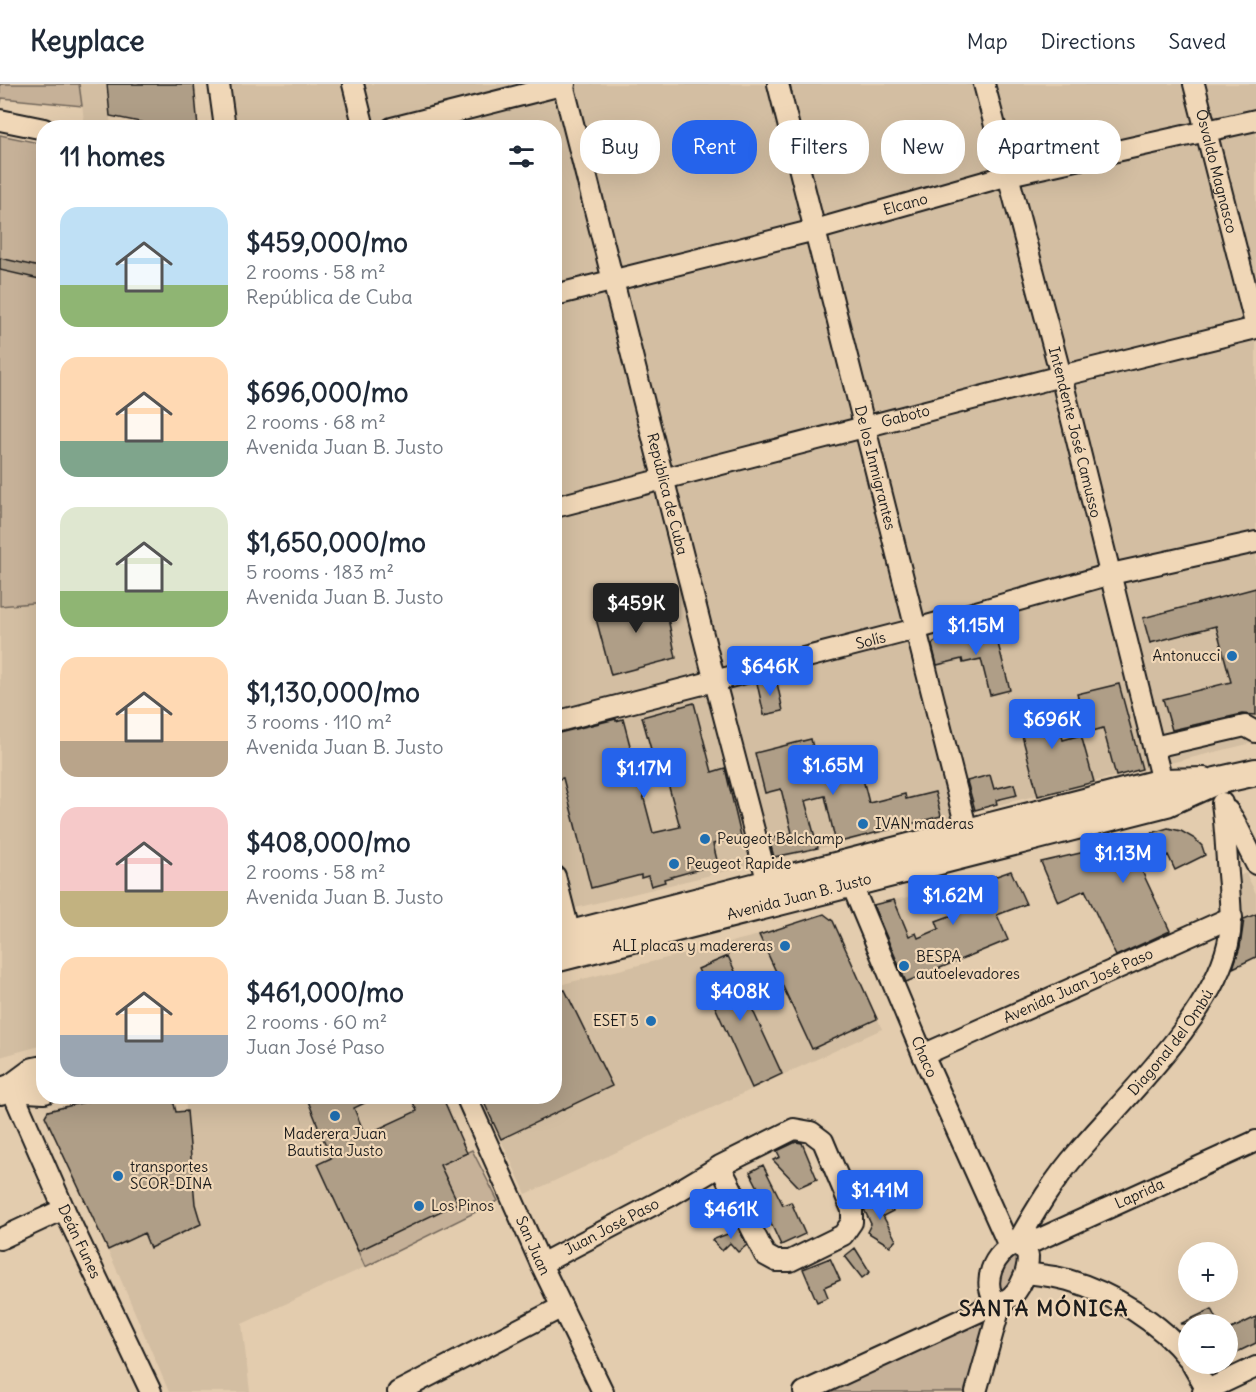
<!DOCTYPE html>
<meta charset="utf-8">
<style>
:root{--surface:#fff;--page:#f2f2f3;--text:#1f2937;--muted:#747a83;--line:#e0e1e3;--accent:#2563eb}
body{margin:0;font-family:Delius,sans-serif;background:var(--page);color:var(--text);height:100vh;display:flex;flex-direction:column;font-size:22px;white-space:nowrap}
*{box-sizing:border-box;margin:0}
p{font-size:20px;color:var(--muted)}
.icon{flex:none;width:33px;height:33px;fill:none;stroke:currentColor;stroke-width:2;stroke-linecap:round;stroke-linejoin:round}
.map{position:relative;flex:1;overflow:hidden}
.drawer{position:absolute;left:36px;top:36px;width:526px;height:984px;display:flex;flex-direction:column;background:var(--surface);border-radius:24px;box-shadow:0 6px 24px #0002}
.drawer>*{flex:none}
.top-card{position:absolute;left:580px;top:36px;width:570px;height:54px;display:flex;gap:12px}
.fabs{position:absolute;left:1178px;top:1158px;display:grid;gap:12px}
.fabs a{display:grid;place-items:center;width:60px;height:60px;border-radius:50%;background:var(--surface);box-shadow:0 6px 24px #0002;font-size:30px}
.price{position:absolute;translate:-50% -51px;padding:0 14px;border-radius:6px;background:var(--accent);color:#fff;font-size:20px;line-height:39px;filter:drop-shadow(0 2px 3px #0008)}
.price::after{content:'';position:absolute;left:50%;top:36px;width:18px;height:14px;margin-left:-9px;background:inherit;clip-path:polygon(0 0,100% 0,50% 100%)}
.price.selected{background:#222;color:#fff}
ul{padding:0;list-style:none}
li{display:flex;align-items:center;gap:18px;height:150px;padding:0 24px}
li span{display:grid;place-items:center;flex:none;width:168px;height:120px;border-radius:18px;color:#555}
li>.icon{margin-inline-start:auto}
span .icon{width:72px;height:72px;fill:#fffc;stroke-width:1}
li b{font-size:26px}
h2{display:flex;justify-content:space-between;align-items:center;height:72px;padding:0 24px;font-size:26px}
.pill{padding:0 21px;border-radius:24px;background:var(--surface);box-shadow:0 6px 24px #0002;font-size:21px;line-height:54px}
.pill.selected{background:var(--accent);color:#fff}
header{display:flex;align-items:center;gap:36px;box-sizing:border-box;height:84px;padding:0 30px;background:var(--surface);border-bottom:2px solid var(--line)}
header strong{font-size:28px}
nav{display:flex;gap:33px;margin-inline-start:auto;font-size:21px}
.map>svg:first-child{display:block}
.built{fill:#d3bea2}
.green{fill:#c6b198;stroke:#71665a;stroke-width:1.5}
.building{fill:#af9e87;stroke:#1c1c1c;stroke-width:1.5}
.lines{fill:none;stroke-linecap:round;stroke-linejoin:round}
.minor-casing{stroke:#1c1c1c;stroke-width:24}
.major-casing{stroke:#1c1c1c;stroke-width:30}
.minor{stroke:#f0d7b7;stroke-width:20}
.major{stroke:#f0d7b7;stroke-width:26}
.poi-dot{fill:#1f6fb2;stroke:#f0d7b7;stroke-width:2}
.labels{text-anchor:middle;stroke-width:4.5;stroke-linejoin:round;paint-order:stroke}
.street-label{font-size:15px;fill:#1c1c1c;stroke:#f0d7b7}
.poi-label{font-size:15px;fill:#1c1c1c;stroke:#f0d7b7;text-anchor:start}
.district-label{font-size:21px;font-weight:bold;letter-spacing:1.5px;fill:#1c1c1c;stroke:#f0d7b7}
</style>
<header>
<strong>Keyplace</strong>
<nav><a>Map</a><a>Directions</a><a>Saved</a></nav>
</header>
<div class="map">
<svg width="1256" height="1308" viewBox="0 0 1256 1308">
<rect width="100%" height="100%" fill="#e3ccae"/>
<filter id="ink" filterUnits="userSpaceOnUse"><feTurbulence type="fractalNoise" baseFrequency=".0167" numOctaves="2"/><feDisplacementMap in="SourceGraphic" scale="12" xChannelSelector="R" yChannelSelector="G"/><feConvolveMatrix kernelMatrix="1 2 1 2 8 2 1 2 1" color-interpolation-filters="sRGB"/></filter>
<g filter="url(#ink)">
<path class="built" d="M79,0H106L111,43H85Z
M232,0H1256V658L555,829V44L236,43Z
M43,518V961L0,973V522Z
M1246,789L1256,810V873L1228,886L1240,840L1241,814L1239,792Z
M953,803L980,867L900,901L888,874L913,863L894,816Z
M759,851L804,946L870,917L882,945L526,1110L481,1013L555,1012V902Z
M442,1012L443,1015L365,1051L349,1013Z
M110,1013L194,1117L185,1013H306L331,1074L318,1080L365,1183L242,1240L250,1308H169L115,1182L45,1032L48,1027Z"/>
<path class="green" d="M0,0H79L82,22L2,14L0,21Z
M0,51L44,60L43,518L0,522Z
M472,1066L498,1117L365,1183L340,1127Z
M1013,1171L1019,1175L1014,1198L1002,1208L997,1200L1002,1183Z
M977,1238L985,1241L971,1308H823Z"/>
<path class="building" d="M107,0H194L198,44H169L110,32Z
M0,174L44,184V196L0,186Z
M1256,504V631L1242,630L1172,646L1163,615L1231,598L1216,542L1150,559L1143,534Z
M663,509L676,574L611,591L594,527Z
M994,544L1010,606L990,611L981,575L963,579L962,575L937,581L932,561L934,558Z
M776,594L783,627L764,631L757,599Z
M1119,600L1142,685L1116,692L1103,644L1083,650L1077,632L1083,631L1077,610Z
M1053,614L1063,656L1081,651L1094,698L1038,712L1016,629L1020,622Z
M694,619L712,688L725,684L741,752L713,760L718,780L664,795L665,798L651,802L648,792L641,794V791L591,804L563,694L555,696V650L616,635V637L623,635L653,749L680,743L659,667L652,669L642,633Z
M811,655L815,672L855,663L869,719L905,710L906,715L935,708L941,732L836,759L825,712L805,717L818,764L774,773L769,755L792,749L781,705L765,709L755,669Z
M990,691L994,705L1014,700L1017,711L996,716L997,720L975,726L967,697Z
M1168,744L1181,747L1195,755L1202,762L1205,771L1175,786L1168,771L1140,783L1170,847L1116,872L1085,806L1058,818L1041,778L1098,765Z
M1011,787L1026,820L997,831L1008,856L906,898L873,821L894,816L909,852L916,849L918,854L939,845L936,837L955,830L945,805L981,795L982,797Z
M824,830L833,837L877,935L812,965L759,851Z
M1256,830V873L1233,884L1240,863L1244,835Z
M728,872L782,990L752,1004L698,885Z
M565,906L612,1002L501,1055L481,1012H555V909Z
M110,1012H172L176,1028L187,1027L195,1120L201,1140L150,1164L144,1149L108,1166L45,1032L48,1027Z
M306,1012H379L354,1024L365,1051L417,1027L410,1012H442L467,1069L440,1081L458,1119L358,1167L318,1080L331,1074Z
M796,1058L802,1059L817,1095L799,1103L773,1076L780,1073L777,1067Z
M763,1081L783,1121L791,1118L805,1150L781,1161L766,1129L770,1127L750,1088Z
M886,1113L893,1127L883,1132L896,1156L890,1162L867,1148L871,1140L864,1125Z
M737,1142L747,1161L738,1168L730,1159L722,1167L712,1156L730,1149L729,1146Z
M855,1164L870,1188L862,1194L845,1172Z
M830,1174L840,1196L824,1203L828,1213L817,1218L803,1185Z
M1212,1225L1217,1235L1206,1240H1180Z
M1256,1233V1259L1227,1273V1247Z"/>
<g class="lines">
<g class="minor-casing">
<g id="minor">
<path d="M219,0L225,44"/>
<path d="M353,0L364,44"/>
<path id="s1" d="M563,0L715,598L771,811"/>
<path id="s2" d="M778,0L970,759"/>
<path id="s3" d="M984,0L1061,292L1162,698"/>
<path id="s4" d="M1194,0L1256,243"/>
<path d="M0,36L44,45"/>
<path d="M392,44L565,0"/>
<path id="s5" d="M555,211L815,146L1009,91L1256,36"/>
<path id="s6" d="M555,423L1061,292L1256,244"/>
<path id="s7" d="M555,638L916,545L1111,490L1256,458"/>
<path d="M1154,663L1245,642L1256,648"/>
<path d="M1228,727L1235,738L1256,780"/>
<path id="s8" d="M848,788L851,799L923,971L1009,1162"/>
<path d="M555,792L573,862"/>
<path id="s9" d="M923,971L1232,833"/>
<path id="s10" d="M11,1004L64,1125L151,1308"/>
<path id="s11" d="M466,1012L541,1180L603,1308"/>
<path d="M0,1155L64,1125"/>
<path id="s12" d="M1016,1161C1035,1127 1054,1095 1080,1066C1127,1011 1212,931 1228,860C1233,840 1230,822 1229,801C1226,773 1226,747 1222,719"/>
<path d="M1016,1161L1022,1163L1028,1172C1028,1190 1017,1216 998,1219C979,1202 994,1166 1016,1161Z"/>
<path id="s13" d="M1022,1163L1256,1057"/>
<path id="s14" d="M541,1180L670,1112L720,1082L794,1045L811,1048L823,1057L852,1126V1138L843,1151L790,1177H776L765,1171L720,1082"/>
<path d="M1026,1189C1040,1191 1054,1192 1068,1196C1111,1208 1161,1239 1188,1274"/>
<path d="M1192,1280L1208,1308"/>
<path d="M398,1308L562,1223"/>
<path d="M804,1308L978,1228L995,1217"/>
<path d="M976,1308L1001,1219"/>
<path d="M1203,1308L1256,1283"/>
</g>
</g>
<g class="major-casing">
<g id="major">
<path d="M555,854L1162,698L1204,697"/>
<path id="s15" d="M555,875L1167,719L1216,697L1256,688"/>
<path d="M11,1004L34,987L44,985"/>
<path d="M0,1007L11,1004L44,1006"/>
</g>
</g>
<use href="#minor" class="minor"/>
<use href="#major" class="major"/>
</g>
</g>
<g class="poi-dot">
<circle cx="1232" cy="572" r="6"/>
<circle cx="863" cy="740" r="6"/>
<circle cx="705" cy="755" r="6"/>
<circle cx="674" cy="780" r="6"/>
<circle cx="785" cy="862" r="6"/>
<circle cx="904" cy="882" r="6"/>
<circle cx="651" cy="937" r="6"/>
<circle cx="335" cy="1032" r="6"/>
<circle cx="118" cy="1092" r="6"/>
<circle cx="419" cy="1122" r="6"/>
</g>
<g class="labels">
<g class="street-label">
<text dy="5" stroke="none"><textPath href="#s4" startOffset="90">Osvaldo Magnasco</textPath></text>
<text dy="5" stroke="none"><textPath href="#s5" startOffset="362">Elcano</textPath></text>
<text dy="5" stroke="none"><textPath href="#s6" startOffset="362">Gaboto</textPath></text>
<text dy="5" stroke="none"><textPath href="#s3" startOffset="360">Intendente José Camusso</textPath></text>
<text dy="5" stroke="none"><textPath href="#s2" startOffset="396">De los Inmigrantes</textPath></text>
<text dy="5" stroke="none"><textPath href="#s1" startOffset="423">República de Cuba</textPath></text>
<text dy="5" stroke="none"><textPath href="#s7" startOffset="326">Solís</textPath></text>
<text dy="5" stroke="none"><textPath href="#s15" startOffset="252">Avenida Juan B. Justo</textPath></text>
<text dy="5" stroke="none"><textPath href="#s9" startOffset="170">Avenida Juan José Paso</textPath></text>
<text dy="5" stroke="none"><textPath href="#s12" startOffset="256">Diagonal del Ombú</textPath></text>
<text dy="5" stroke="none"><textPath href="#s8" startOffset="200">Chaco</textPath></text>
<text dy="5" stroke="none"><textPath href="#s13" startOffset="129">Laprida</textPath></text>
<text dy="5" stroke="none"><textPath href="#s14" startOffset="80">Juan José Paso</textPath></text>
<text dy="5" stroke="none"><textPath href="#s10" startOffset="168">Deán Funes</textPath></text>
<text dy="5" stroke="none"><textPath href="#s11" startOffset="164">San Juan</textPath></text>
</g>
<g class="poi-label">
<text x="1220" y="577" text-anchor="end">Antonucci</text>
<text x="875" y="745">IVAN maderas</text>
<text x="717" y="760">Peugeot Belchamp</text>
<text x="686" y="785">Peugeot Rapide</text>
<text x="773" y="867" text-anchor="end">ALI placas y madereras</text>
<text x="916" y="878">BESPA<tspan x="916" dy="17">autoelevadores</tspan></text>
<text x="639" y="942" text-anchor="end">ESET 5</text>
<text x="335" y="1055" text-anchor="middle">Maderera Juan<tspan x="335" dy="17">Bautista Justo</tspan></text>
<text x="130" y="1088">transportes<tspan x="130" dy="17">SCOR-DINA</tspan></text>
<text x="431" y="1127">Los Pinos</text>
</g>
<g class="district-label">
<text x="1044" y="1232">SANTA MÓNICA</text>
</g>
</g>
</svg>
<div class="fabs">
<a>+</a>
<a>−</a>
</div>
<b class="price selected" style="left:636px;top:550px">$459K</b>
<b class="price" style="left:976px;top:572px">$1.15M</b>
<b class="price" style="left:770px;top:613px">$646K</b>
<b class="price" style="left:1052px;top:666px">$696K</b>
<b class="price" style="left:833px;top:712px">$1.65M</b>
<b class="price" style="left:644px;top:715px">$1.17M</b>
<b class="price" style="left:1123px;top:800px">$1.13M</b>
<b class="price" style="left:953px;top:842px">$1.62M</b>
<b class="price" style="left:740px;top:938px">$408K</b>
<b class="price" style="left:880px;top:1137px">$1.41M</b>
<b class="price" style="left:731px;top:1156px">$461K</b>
<div class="top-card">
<a class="pill">Buy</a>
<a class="pill selected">Rent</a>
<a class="pill">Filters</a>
<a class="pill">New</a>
<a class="pill">Apartment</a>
</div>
<section class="drawer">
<h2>11 homes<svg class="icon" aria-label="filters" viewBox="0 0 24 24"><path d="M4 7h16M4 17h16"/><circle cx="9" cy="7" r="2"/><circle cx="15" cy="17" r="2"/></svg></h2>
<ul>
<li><span style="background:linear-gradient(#bfe0f5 65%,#8fb573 0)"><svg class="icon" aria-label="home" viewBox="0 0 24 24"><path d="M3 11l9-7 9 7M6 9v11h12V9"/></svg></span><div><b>$459,000/mo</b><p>2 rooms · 58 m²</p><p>República de Cuba</p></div></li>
<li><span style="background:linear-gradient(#ffd9b3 70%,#7fa58c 0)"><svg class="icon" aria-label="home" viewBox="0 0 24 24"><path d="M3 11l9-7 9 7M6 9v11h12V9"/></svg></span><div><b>$696,000/mo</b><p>2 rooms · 68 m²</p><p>Avenida Juan B. Justo</p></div></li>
<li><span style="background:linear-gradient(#dfe7d0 70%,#8fb573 0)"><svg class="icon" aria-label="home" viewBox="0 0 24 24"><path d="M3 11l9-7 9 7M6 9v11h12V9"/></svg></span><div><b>$1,650,000/mo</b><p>5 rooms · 183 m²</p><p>Avenida Juan B. Justo</p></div></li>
<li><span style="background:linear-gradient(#ffd9b3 70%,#b9a48a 0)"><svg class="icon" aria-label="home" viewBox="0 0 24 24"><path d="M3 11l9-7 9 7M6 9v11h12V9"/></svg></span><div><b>$1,130,000/mo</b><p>3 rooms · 110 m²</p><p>Avenida Juan B. Justo</p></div></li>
<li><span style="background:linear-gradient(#f6c9c9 70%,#c2b280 0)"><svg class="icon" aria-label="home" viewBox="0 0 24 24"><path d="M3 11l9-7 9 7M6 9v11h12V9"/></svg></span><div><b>$408,000/mo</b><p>2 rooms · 58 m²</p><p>Avenida Juan B. Justo</p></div></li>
<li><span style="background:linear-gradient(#ffd9b3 65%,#9aa5b1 0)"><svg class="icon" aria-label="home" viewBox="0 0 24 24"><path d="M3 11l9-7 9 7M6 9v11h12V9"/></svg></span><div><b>$461,000/mo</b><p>2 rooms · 60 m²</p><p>Juan José Paso</p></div></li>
</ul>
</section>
</div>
